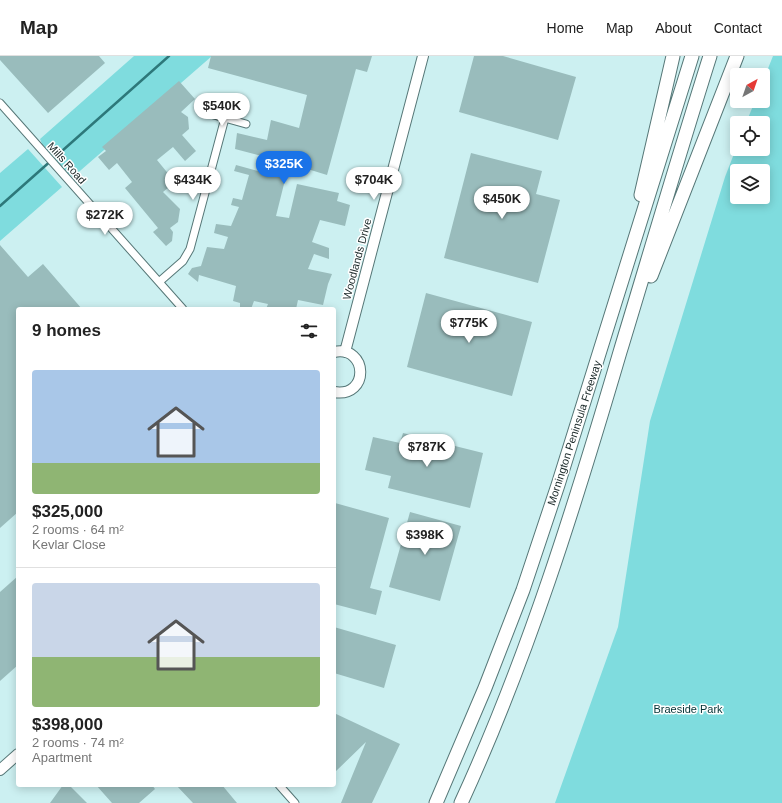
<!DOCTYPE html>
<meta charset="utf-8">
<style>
:root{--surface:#fff;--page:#f2f2f2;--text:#222;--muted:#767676;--line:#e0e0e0;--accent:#1a73e8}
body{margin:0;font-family:Helvetica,sans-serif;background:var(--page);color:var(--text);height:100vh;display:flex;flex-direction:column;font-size:15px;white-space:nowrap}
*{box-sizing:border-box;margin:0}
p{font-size:13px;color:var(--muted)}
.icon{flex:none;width:22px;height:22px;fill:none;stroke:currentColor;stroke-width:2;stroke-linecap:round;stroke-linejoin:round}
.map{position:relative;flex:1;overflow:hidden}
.details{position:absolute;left:16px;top:251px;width:320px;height:480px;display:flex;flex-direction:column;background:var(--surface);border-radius:4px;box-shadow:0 2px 10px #0003}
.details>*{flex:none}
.needle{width:26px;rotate:40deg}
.buttons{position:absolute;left:730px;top:12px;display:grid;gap:8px}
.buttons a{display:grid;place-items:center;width:40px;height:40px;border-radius:4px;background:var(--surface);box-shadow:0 2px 10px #0003;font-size:20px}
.price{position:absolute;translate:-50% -34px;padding:0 9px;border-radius:14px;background:#fff;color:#222;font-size:13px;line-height:26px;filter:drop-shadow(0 1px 2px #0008)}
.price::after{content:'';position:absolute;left:50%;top:24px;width:12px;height:9px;margin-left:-6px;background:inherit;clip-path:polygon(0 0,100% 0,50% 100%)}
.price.active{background:var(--accent);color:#fff}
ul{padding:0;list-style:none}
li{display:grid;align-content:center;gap:8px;height:212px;padding:0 16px}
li+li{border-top:1px solid var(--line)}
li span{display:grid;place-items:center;height:124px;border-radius:4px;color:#555}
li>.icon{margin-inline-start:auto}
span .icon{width:72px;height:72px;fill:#fffc;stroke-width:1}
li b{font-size:17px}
h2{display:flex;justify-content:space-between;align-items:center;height:48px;padding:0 16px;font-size:17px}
header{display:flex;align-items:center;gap:24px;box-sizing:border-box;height:56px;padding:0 20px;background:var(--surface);border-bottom:1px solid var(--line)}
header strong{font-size:19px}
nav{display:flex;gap:22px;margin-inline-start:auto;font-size:14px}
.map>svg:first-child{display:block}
.green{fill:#7fdcde;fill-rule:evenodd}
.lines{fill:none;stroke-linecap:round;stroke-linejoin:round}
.stream{stroke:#2d787a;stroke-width:2.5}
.building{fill:#99bcbc}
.street-casing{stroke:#567777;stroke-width:9}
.secondary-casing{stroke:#567777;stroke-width:12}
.highway-casing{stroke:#567777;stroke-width:15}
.street{stroke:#fff;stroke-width:7}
.secondary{stroke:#fff;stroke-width:10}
.highway{stroke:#fff;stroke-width:13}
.labels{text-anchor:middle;stroke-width:3;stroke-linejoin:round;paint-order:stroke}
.street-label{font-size:11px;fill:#192727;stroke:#fff}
.park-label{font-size:11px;fill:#003133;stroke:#fff}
</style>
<header>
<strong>Map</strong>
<nav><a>Home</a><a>Map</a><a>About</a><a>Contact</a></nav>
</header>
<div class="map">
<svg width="782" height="747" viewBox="0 0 782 747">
<rect width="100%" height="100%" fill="#ccf0f1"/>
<path class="green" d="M134,0H212L73,121L66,116L42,88L40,83Z
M773,0H782V747H555L618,571L650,365L725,121L737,90V93H763V67H746L755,45H763V25ZM737,115H763V141H737Z
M28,93L62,131L0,185V117Z"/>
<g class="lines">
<path class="stream" d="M0,150L169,0"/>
</g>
<path class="building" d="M0,0H99L105,7L48,57L0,4Z
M211,0H372L367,16L356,13L327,119L301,111L302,107L290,104L276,160L289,162L297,128L339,137L337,145L350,149L345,170L320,164L312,186L329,192V203L314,198L308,213L332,218L328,228L323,249L298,244L296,253H266L268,248L254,245L251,253H240V247L233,245L236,230L199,219L198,226L188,218L192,212L201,210L207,191L224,193L228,181L214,177L216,168L231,170L239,151L231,149L233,142L242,144L249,119L234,115L236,109L258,115L262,100L235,93L237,77L267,84L271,64L299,72L307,39L208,12Z
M474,0H503L576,21L558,84L459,56Z
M179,25L195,43L181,56L188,61L189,73L182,79L196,95L185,105L173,91L157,104L175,126L163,136L180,153L178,166L170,172L173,176L172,185L166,190L153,176L158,172L125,132L132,126L117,107L109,114L98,101L106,95L102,91Z
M471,97L542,115L536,138L560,144L538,227L444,202Z
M0,189L28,221L43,208L82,253H18V456L0,472Z
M426,237L532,266L512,340L407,311Z
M403,377L483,397L470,452L388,432L391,420L365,414L373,381L400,387Z
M335,447L389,462L370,532L382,535L376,559L334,548V452Z
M410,456L461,470L440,545L389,531Z
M18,520V609L0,625V536Z
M334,571L396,589L384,632L334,617Z
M334,657L400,688L372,747H341L366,686L334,717Z
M63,729H69L87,747H50Z
M96,729H152L155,733L139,747H112Z
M176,729H222L237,747H193Z"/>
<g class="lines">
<g class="street-casing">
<path id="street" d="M0,47L183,253
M203,56L246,68
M159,226L183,205L190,193L225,62
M279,729L295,747"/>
</g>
<g class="secondary-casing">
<path id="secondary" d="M334,296C368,289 370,342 334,336
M345,296L423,0
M0,714L18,698"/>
</g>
<g class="highway-casing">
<path id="highway" d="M641,139L673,0
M651,220L737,0
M436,747L485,632L523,534L558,429L692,0
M461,747C528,601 575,449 620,296C650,197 679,98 710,0"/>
</g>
<use href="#street" class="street"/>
<use href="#secondary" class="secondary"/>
<use href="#highway" class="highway"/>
</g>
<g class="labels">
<g class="street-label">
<text transform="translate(67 107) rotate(48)" y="4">Mills Road</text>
<text transform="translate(357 203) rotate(-75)" y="4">Woodlands Drive</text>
<text transform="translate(574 377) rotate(-72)" y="4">Mornington Peninsula Freeway</text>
</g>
<g class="park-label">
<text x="688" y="657">Braeside Park</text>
</g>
</g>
</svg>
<div class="buttons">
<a><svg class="needle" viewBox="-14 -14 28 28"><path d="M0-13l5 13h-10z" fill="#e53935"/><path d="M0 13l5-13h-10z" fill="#767676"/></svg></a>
<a><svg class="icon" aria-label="locate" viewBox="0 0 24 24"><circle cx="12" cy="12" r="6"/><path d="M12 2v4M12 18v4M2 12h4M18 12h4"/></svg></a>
<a><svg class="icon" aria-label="layers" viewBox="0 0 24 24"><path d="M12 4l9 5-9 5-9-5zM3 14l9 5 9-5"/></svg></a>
</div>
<b class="price" style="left:222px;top:71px">$540K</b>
<b class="price active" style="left:284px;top:129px">$325K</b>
<b class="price" style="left:193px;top:145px">$434K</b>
<b class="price" style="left:374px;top:145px">$704K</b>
<b class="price" style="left:502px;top:164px">$450K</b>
<b class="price" style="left:105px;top:180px">$272K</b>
<b class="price" style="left:469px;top:288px">$775K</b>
<b class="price" style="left:427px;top:412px">$787K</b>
<b class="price" style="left:425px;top:500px">$398K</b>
<section class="details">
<h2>9 homes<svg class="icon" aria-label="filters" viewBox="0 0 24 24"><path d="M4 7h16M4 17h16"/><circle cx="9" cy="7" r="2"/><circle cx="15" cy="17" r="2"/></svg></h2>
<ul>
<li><span style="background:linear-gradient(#a9c7e8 75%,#8fb573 0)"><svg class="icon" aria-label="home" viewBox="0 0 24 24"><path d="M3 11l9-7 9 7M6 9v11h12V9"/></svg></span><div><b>$325,000</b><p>2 rooms · 64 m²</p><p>Kevlar Close</p></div></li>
<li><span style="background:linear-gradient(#c9d6e8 60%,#8fb573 0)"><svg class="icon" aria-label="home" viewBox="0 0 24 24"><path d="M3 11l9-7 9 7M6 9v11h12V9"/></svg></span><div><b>$398,000</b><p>2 rooms · 74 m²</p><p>Apartment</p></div></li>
</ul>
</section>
</div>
